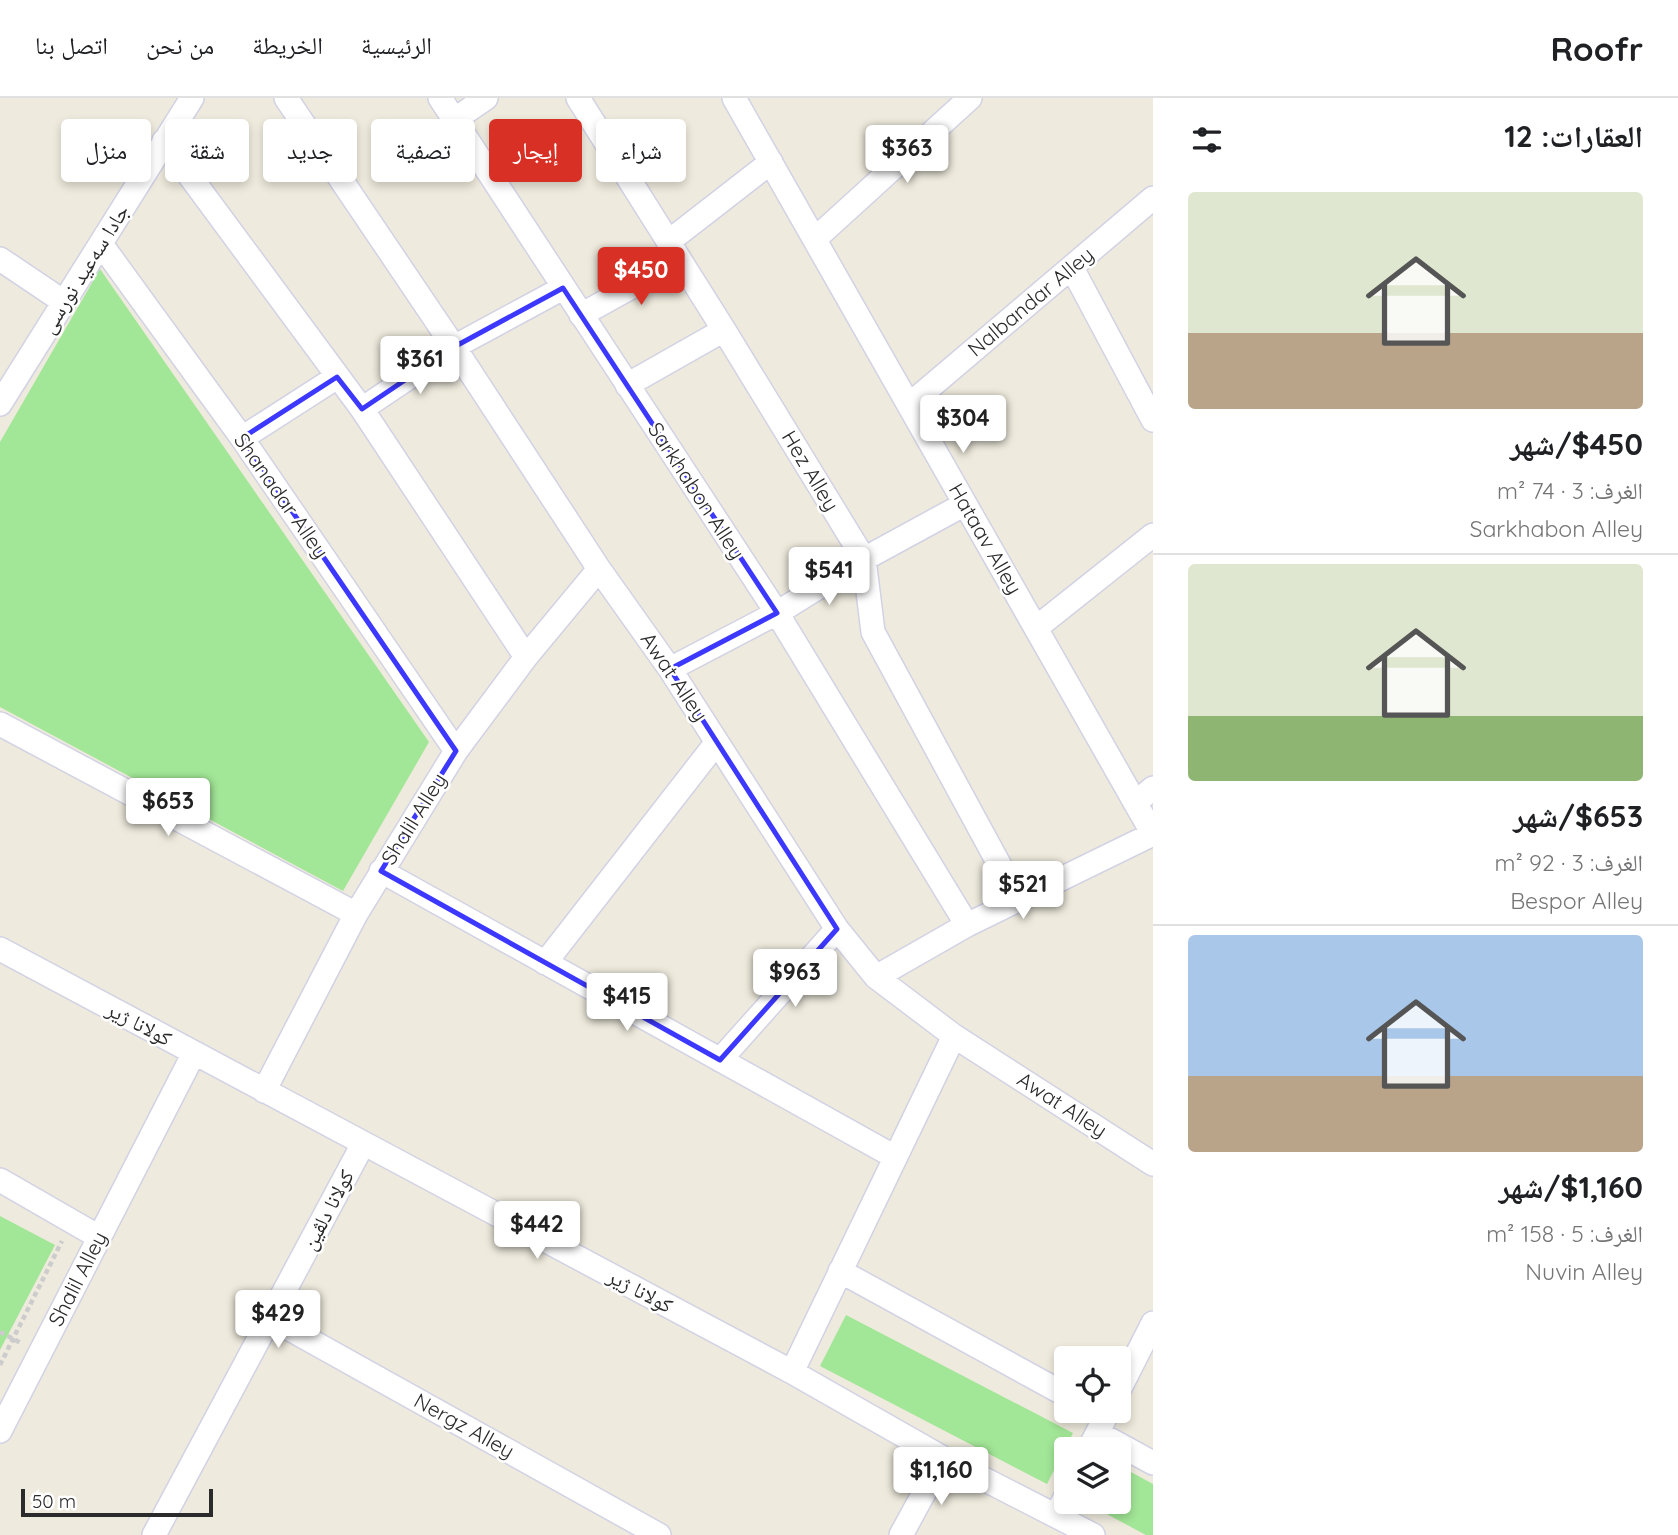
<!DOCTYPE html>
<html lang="ar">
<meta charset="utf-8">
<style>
:root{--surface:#fff;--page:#f2f2f2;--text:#202124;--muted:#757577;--line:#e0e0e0;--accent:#d93025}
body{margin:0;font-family:Quicksand,"Noto Naskh Arabic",sans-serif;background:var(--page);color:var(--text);direction:rtl;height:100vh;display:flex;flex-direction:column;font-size:26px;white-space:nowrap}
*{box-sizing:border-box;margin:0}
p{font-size:23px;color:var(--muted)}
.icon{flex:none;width:38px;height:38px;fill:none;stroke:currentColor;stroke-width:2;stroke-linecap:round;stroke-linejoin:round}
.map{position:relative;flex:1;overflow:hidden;direction:ltr}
.sheet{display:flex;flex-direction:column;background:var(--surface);width:525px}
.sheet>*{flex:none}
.top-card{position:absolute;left:21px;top:21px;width:665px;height:63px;direction:rtl;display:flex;gap:14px}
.tools{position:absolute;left:1054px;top:1248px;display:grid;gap:14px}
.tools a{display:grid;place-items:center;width:77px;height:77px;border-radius:7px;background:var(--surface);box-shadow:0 4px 10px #0003;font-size:35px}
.scale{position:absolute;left:21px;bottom:18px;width:192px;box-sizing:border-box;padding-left:7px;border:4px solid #2b2b2b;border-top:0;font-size:19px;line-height:24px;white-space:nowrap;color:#2b2b2b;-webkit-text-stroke:5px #fff;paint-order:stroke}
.price{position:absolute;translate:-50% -60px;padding:0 16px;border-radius:7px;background:#fff;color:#222;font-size:23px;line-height:46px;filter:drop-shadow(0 2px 4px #0008)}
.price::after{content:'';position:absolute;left:50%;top:42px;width:21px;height:16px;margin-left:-10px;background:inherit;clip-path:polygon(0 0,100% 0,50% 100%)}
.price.current{background:var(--accent);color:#fff}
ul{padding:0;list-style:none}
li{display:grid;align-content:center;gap:14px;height:371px;padding:0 35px}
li+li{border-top:2px solid var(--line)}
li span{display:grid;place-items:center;height:217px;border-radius:7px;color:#555}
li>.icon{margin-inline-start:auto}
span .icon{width:126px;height:126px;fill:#fffc;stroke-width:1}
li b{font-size:30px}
h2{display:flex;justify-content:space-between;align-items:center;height:84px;padding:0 35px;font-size:30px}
.chip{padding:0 24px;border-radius:7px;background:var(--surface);box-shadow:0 4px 10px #0003;font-size:24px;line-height:63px}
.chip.current{background:var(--accent);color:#fff}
header{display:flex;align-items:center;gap:42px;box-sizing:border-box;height:98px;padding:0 35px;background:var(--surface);border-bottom:2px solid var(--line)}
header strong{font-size:33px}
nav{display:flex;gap:38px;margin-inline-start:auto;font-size:24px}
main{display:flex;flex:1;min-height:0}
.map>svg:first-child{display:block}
.green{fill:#a2e697}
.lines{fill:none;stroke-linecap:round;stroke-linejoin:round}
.minor-casing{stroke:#d2d2e5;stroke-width:26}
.path{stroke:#ccc;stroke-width:4.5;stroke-dasharray:5 3.5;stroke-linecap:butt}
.minor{stroke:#fff;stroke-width:23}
.marked{fill:none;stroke:#3d38ff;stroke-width:5;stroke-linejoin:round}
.labels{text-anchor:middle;stroke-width:5;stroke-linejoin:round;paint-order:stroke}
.street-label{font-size:21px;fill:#2b2b2b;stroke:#fff}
</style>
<header>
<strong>Roofr</strong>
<nav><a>الرئيسية</a><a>الخريطة</a><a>من نحن</a><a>اتصل بنا</a></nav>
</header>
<main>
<section class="sheet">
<h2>العقارات: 12<svg class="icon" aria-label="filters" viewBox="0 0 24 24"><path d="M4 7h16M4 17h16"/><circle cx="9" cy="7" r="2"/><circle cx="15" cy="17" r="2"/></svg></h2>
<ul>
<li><span style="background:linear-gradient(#dfe7d0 65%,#b9a48a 0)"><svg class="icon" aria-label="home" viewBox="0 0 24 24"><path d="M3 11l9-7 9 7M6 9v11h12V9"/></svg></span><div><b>$450/شهر</b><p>الغرف: 3 · 74 m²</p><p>Sarkhabon Alley</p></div></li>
<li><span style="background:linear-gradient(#dfe7d0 70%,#8fb573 0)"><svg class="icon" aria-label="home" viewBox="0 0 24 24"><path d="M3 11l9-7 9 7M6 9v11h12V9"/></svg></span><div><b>$653/شهر</b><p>الغرف: 3 · 92 m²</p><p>Bespor Alley</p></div></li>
<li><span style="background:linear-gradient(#a9c7e8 65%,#b9a48a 0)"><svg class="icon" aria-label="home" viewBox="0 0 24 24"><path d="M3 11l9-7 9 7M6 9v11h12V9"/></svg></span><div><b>$1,160/شهر</b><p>الغرف: 5 · 158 m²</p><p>Nuvin Alley</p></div></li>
</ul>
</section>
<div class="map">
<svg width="1153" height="1437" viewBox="0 0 1153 1437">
<rect width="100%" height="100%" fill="#eeeadd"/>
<path class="green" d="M100,171L429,644L343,793L0,609V344Z
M0,1118L55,1147L0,1252Z
M846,1217L1073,1335L1047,1386L820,1268Z
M1118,1367L1153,1386V1437H1146L1084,1404H1118Z"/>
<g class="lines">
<g class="minor-casing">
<path id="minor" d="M286,0L454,249L599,471L670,571L837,831L876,879L954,938L1153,1066
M440,0L777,515L967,827
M578,0L724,232L864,461L873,534L1018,801
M734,0L1153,736
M454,22L486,0
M164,43L362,311L526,559
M815,141L970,0
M668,144L771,64
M101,146L242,340L456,653
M0,161L64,204
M1072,170L1153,322
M581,217L680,162
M627,287L724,232
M0,306L192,0
M909,307L1153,100
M362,311L454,249L563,190
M242,340L337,279
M1036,530L1153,437
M670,571L777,515L864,461L965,406
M0,626L356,816
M1135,705L1153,690
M381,773L895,1059
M0,851L792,1274L943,1360L1093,1437
M545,865L717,644
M876,879L967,827L1153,736
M720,962L837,831
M264,993L356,816L456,653L526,559L599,471
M0,1082L99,1139
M840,1173L1066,1297
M270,1220L659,1437
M792,1274L954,938
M1118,1294L1153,1225
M0,1333L194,955
M1098,1335L1153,1365
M1089,1351L1109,1312
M1056,1418L1066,1398
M154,1437L363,1046
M901,1437L943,1360"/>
</g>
<path class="path" d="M0,1234L21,1245
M0,1267L62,1143"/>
<use href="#minor" class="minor"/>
</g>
<path class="marked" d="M563,190L777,515L670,571L837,831L720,962L381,773L456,653L242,340L337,279L362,311L454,249Z"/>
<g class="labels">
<g class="street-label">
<text transform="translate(85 171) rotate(-58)" y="7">جادا سەعید نورسی</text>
<text transform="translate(1031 204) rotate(-40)" y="7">Nalbandar Alley</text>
<text transform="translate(810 373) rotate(59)" y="7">Hez Alley</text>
<text transform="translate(696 393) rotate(57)" y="7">Sarkhabon Alley</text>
<text transform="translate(281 398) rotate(55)" y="7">Shanadar Alley</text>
<text transform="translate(985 441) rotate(60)" y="7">Hataav Alley</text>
<text transform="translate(674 579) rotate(56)" y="7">Awat Alley</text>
<text transform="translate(414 721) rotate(-58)" y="7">Shalil Alley</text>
<text transform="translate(139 926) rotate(28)" y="7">کولانا ژیر</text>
<text transform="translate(1062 1007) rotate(33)" y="7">Awat Alley</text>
<text transform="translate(328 1112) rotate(-62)" y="7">کولانا دلڤین</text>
<text transform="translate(78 1181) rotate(-63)" y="7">Shalil Alley</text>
<text transform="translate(640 1193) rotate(28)" y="7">کولانا ژیر</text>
<text transform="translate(464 1328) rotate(29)" y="7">Nergz Alley</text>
</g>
</g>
</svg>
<div class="tools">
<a><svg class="icon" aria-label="locate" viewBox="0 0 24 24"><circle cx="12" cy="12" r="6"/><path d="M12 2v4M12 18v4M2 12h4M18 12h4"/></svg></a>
<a><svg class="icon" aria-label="layers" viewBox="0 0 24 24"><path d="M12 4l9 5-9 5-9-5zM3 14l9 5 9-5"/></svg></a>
</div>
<div class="scale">50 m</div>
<b class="price" style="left:907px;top:87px">$363</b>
<b class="price current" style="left:641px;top:209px">$450</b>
<b class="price" style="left:420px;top:298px">$361</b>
<b class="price" style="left:963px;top:357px">$304</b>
<b class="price" style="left:829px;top:509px">$541</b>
<b class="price" style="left:168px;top:740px">$653</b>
<b class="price" style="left:1023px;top:823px">$521</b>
<b class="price" style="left:795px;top:911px">$963</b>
<b class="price" style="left:627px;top:935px">$415</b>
<b class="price" style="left:537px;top:1163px">$442</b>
<b class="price" style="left:278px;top:1252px">$429</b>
<b class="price" style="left:941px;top:1409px">$1,160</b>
<div class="top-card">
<a class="chip">شراء</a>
<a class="chip current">إيجار</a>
<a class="chip">تصفية</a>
<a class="chip">جديد</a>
<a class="chip">شقة</a>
<a class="chip">منزل</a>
</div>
</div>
</main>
